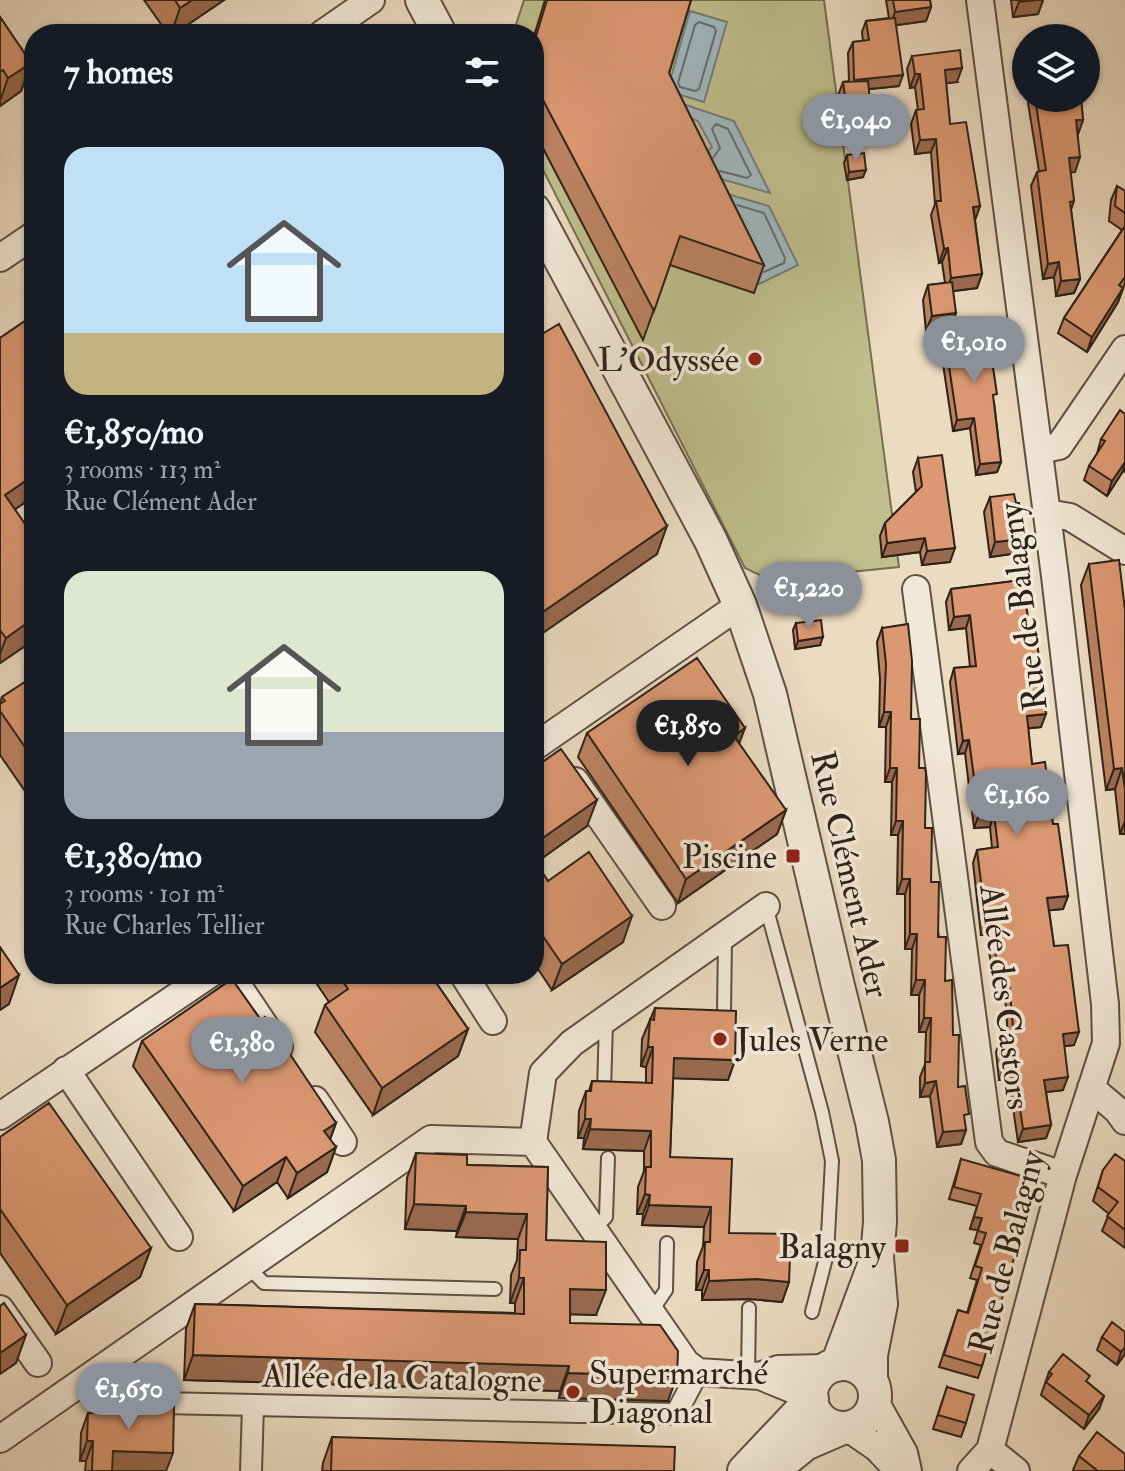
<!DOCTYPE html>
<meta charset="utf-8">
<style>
:root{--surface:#171b24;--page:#20242c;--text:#f1f3f6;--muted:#9ea1a6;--accent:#8c9099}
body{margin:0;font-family:"IM FELL Double Pica",serif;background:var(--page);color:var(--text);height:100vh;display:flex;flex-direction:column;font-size:30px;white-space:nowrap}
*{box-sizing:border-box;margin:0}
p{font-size:26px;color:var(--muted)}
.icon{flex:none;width:44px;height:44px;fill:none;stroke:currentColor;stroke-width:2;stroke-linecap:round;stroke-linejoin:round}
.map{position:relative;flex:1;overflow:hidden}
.sheet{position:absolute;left:24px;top:24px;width:520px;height:960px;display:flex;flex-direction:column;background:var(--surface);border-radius:32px;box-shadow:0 2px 6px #0004}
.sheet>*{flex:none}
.tools{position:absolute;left:1012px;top:24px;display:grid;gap:16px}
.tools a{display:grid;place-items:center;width:88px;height:88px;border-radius:50%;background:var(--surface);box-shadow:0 2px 6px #0004;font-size:40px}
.price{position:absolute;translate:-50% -68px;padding:0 18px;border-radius:28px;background:var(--accent);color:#fff;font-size:26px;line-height:52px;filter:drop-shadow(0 2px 4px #0008)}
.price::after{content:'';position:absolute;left:50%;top:48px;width:24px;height:18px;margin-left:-12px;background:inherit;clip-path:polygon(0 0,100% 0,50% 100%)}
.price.current{background:#222;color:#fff}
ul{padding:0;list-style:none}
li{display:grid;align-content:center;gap:16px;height:424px;padding:0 40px}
li span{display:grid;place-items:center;height:248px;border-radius:24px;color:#555}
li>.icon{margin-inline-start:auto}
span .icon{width:144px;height:144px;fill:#fffc;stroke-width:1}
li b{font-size:34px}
h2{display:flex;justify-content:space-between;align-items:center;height:96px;padding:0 40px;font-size:34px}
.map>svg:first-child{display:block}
.green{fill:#bfbe8d;stroke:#767052;stroke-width:2}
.water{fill:#9fb8bf;stroke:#727c7c;stroke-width:2}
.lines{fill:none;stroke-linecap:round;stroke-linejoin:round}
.shore{stroke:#666d6c;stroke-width:2}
.service-casing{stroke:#5d5042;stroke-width:16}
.pedestrian-casing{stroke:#5d5042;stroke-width:24}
.minor-casing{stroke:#5d5042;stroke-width:30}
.tertiary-casing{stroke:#5d5042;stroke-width:36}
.service{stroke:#f2e8d7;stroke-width:12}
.pedestrian{stroke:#f2e8d7;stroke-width:20}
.minor{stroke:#f2e8d7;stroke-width:26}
.tertiary{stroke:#f2e8d7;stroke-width:32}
.wall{fill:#bc8362;stroke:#2e2218;stroke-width:2}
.shaded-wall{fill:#996a50;stroke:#2e2218;stroke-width:2}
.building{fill:#db9872;stroke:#2e2218;stroke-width:2}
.poi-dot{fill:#8f2418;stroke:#f2e8d7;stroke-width:3}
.labels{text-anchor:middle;stroke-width:7;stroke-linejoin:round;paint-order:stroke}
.poi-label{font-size:34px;fill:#2e2218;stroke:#f2e8d7;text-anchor:end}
.street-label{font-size:34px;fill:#2e2218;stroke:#f2e8d7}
</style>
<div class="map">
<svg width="1125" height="1471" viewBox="0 0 1125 1471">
<rect width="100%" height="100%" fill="#ebdbc1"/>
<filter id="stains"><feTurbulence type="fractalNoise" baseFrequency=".0025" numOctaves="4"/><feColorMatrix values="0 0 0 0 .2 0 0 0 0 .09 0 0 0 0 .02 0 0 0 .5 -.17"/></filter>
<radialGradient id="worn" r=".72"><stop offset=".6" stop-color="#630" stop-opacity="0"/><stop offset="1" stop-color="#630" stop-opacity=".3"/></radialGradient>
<path class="green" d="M524,0H824L899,567L770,580L745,568L534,152V34H513Z"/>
<path class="water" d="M690,11L727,22L704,102L667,91Z
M665,98L734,121L770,193L703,174L697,164L712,147L698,121L667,110Z
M713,190L769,206L798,265L759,284Z"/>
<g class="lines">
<path class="shore" d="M699,22L714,27L716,31L699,89L695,91L680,87L678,83L695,25Z
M713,158L720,148L712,129L716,124L728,129L751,175L747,178L720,171
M737,205L764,213L785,258L784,263L764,272"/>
<g class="service-casing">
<path id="service" d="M766,906L822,1112L832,1161L827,1254L812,1312
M724,1011L725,938
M604,1091L606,1022
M593,1230L606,1217L608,1158
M248,1267L264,1283L495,1289
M651,1312L666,1290L667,1243
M748,1375L749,1308"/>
</g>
<g class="pedestrian-casing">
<path id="pedestrian" d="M93,1374L114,1402L676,1414L698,1372
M251,1471L253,1405"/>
</g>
<g class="minor-casing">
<path id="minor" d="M322,34L371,0
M0,258L34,235
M1039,450L1059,446L1125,349
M1047,513L1070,517L1125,551
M916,589L989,1142L997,1153L1063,1175
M534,747L740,605
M575,781L662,906
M230,974L279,1047
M463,974L493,1021
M66,1070L179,1237
M1091,1088L1117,1110L1125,1121
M315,1100L343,1142
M0,1116L210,974
M533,1142L686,1363L698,1372L760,1376L811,1397
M533,1142L543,1073L572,1043L766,906
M0,1309L38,1363
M760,1376L778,1369L827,1368
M875,1401L904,1453L908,1471
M848,1428L877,1448L894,1466L905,1471
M0,1439L431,1139L533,1142
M990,1450L1016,1471
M971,1471L990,1450L1063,1175L1106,1043L1105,1004L1055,576L980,0"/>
</g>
<g class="tertiary-casing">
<path id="tertiary" d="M422,0L440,34
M534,210L711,541L740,605L770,694L838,986L872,1122L879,1160L880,1222L877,1258L881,1304L871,1355V1380
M811 1396a32 32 0 1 1 64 0a32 32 0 1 1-64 0Z
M837,1365L873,1268
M744,1471L812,1399
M772,1471L805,1444L842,1428"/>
</g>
<use href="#service" class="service"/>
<use href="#pedestrian" class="pedestrian"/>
<use href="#minor" class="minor"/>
<use href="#tertiary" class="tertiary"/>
</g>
<path class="wall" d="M144,0H224L174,34H168Z
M545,0H691L669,73L764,265L754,293L670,265L643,340L534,131V36Z
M886,0H930L931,7L926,21L896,25L899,86L869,89L865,116L840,118L838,96L843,82L849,81L848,53L853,42L863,41L862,32L866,21L889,18Z
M1011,0H1043L1038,14L1013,17Z
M0,17L31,63L21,91L0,106Z
M912,56L957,82L946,83L950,124L980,206L975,220L982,274L977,288L953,291L952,326L994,402L1001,462L997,472L976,475L970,428L953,431L939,337L942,329L926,331L923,300L928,285L945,283L942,262L939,263L931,215L935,204L931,152L915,154L911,124L916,110H918L915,87L910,88L907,69Z
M1030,98H1081L1083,120L1078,134L1075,172H1070L1074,201L1071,210L1080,279L1074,293L1056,296L1054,277L1043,279L1031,186L1037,172L1039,171L1028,103Z
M847,155L863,177L847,180L844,163Z
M1117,186L1125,191V283L1118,302L1087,352L1058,333L1064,318L1122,230L1109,221L1111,200Z
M34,315V505L29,509L24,503L15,509L34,640L0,663V338Z
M1125,414V472L1123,471L1107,496L1084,480L1089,466L1097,454L1101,439Z
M918,458L950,562L922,565L920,552L882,557L880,536L885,523L916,492L913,472Z
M990,497L1024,539L1018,553L990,557L984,512Z
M1089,564L1125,610V834H1120L1115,789L1106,790L1081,585Z
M1022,580L1041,727L1028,728L1032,764L1053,824L1068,896L1063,909L1049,910L1054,946L1074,1045L1064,1046L1063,1090L1046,1092L1051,1125L1046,1138L1018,1142L1010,1087L1004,1088L1003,1080H999L996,1052L1001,1039L1008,1038L1005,994L995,995L987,935H981L973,863L977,850L992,848L990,827L974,828L965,753L958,754L950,682L954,668L970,667L966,628L949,630L946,602L951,589Z
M796,623L820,645L795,649L793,630Z
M882,628L911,719L919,768L931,882L953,1035L958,1087L966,1130L961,1144L937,1147L930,1096L920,1097V1077L925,1064L926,1032H919V995H911L912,949H905V894H897L898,835H891L892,782H885L886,727H879L880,679L877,642Z
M34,676V804L0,755V703L2,697Z
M587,733L786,810L777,834L678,903L578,757Z
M534,768L587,826L535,863L548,881L623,942L552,990L534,963Z
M310,974H430L468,1029L458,1056L373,1115L315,1032L325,1005L329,1002Z
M655,1008L735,1060L728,1080L673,1078L670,1157L729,1233L789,1282L782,1302L750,1299L702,1300V1290H696L697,1262L703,1246L704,1227L642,1225L643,1214H637L638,1187L644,1171V1151L583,1149L584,1138H578L579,1111L586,1091H589L592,1081L646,1083V1067L641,1066L642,1039Z
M261,1020L336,1123L330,1140L336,1147L327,1172L288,1198L277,1182L234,1211L133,1066L142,1041Z
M0,1137L151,1248L140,1277L56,1334L0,1253Z
M416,1153L467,1165L548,1167L546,1240L596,1315L570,1314V1323L668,1401L559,1398L560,1391L184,1380L186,1329L195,1304L515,1313V1303H510L511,1275L517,1260L518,1239L456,1237L457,1231L405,1229L407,1178Z
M961,1159L1020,1219L982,1366L978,1378L939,1367L958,1310L967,1313L977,1280L970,1278L981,1245L974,1243L978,1230L970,1229L977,1206L949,1199Z
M1125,1161V1248L1102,1231L1109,1214L1093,1201L1103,1170Z
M1102,1337L1125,1354L1117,1365L1097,1350Z
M1049,1372L1087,1382L1104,1396L1099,1409L1084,1429L1041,1395Z
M947,1387L966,1423L961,1437L933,1429Z
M94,1403L166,1471H85L86,1461H80L81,1433L88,1413H90Z
M332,1437L674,1471H322L323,1463Z
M1079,1456L1125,1471H1074L1073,1470Z"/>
<path class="shaded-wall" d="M192,0H224L174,34H171L180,8Z
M1037,0H1043L1038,14L1013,17L1019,2Z
M931,7L926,21L890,26L895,12Z
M31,63L21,91L0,106V101L8,78Z
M962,68L957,82L940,84L945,70Z
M915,74H920L915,87L910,88Z
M903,75L899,86L850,91L854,80Z
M870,101L865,116L840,118L846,103Z
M1076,120H1083L1078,134Z
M936,139L931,152L915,154L920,140Z
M1080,157L1075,172L1063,173L1069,158Z
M866,170L863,177L847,180L849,172Z
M980,206L975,220L973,207Z
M948,248L942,262L939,263L944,249Z
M1059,262L1054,277L1043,279L1048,264Z
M982,274L977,288L946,292L951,278Z
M1080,279L1074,293L1056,296L1061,281Z
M1123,288L1118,302L1087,352L1092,337Z
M956,313L951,328L943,326L942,329L926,331L932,316Z
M974,418L970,428L953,431L957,420Z
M1001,462L997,472L976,475L980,464Z
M1125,462L1123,471L1107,496L1112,481Z
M34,475L24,503L0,520L5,495Z
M34,494V505L29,509Z
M667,526L657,554L534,639V618Z
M925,538L920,552L882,557L887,543Z
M1024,539L1018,553L990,557L995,542Z
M955,548L950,562L922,565L927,551Z
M970,615L966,628L949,630L954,617Z
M34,618V640L0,663V654L6,638Z
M823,637L820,645L795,649L798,641Z
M884,712H891L886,727H879Z
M1046,714L1041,727L1022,729L1027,716Z
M745,728L736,752L734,736Z
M969,740L965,753L958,754L963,741Z
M890,768H897L892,782H885Z
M1122,768L1115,789L1106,790L1114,769Z
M597,800L587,826L534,864V844Z
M786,810L777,834L678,903L686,879Z
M994,814L990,827L974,828L979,815Z
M896,821H903L898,835H891Z
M1125,821V834H1120Z
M902,879H910L905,894H897Z
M1068,896L1063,909L1042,911L1047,898Z
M632,916L623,942L552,990L562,964Z
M992,921L987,935H981L986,922Z
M910,934H917L912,949H905Z
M19,975L9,1004L0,1010V988Z
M916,980H925L919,995H911Z
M1009,981L1005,994L995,995L999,982Z
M924,1018H931L926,1032H919Z
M468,1029L458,1056L373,1115L382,1088Z
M1079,1032L1074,1045L1058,1047L1063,1034Z
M648,1047H653L646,1067L641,1066Z
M674,1058L735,1060L728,1080L666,1078Z
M1004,1067H1008L1003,1080H999Z
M1015,1074L1010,1087L1004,1088L1008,1075Z
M1068,1077L1063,1090L1039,1093L1044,1080Z
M936,1081L930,1096L920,1097L925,1083Z
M585,1119H591L584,1138H578Z
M336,1123L327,1147L324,1131Z
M1051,1125L1046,1138L1018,1142L1023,1129Z
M590,1129L651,1131L644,1151L583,1149Z
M966,1130L961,1144L937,1147L943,1132Z
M336,1147L327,1172L288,1198L297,1173Z
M286,1157L277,1182L234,1211L243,1186Z
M645,1194L650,1195L643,1214H637Z
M414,1204L466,1206L457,1231L405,1229Z
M649,1205L711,1207L704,1227L642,1225Z
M466,1212L527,1214L518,1239L456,1237Z
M974,1217L982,1218L978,1230L970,1229Z
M151,1248L140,1277L56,1334L67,1305Z
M704,1270H709L702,1290H696Z
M519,1278H524L515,1303H510Z
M757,1279L789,1282L782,1302L750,1299L702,1300L709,1281Z
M570,1289L606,1290L596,1315L560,1314Z
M26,1335L16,1363L0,1374V1353Z
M1125,1347V1354L1117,1365L1121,1352Z
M193,1355L569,1366L560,1391L184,1380Z
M568,1373L677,1376L668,1401L559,1398Z
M1104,1396L1099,1409L1084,1429L1089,1415Z
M87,1441H93L86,1461H80Z
M113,1451L173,1453L166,1471H105Z"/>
<path class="building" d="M175,0H192L180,8Z
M547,0H691L669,73L764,265L680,236L654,311L534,83V43Z
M893,0H930L931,7L895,12Z
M0,17L31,63L8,78L3,70L0,72Z
M895,18L903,75L854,80L853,42L869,40L866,21Z
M1074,35L1075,38H1043Z
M960,50L962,68L945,70L950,124L966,122L980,206L973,207L982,274L951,278L948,248L944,249L936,201H941L936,139L920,140L916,110L924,109L920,74H915L912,56Z
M868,81L870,101L846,103L843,82Z
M1035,98H1081L1083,120H1076L1080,157L1069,158L1074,201L1070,202L1080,279L1061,281L1059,262L1048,264L1037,172L1046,170Z
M864,153L866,170L849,172L847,155Z
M1117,186L1125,191V213L1115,206Z
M1125,226V277L1119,285L1123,288L1092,337L1064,318Z
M952,282L956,313L932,316L928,285Z
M34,315V475L5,495L34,537V618L6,638L0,630V338Z
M986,321L997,394L993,395L1001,462L980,464L974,418L957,420L943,326Z
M559,324L667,526L534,618V332L537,337Z
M1120,410L1125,414V462L1112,481L1089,466L1105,441L1101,439Z
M942,455L955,548L927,551L925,538L887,543L885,523L922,486L918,458Z
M1014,494L1016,503H1019L1024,539L995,542L990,497Z
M1119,560L1125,610V789L1122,768L1114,769L1089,564Z
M1022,580L1032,642H1037L1046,714L1027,716L1032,764L1045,762L1053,824H1058L1068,896L1047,898L1054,946L1068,945L1079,1032L1063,1034L1068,1077L1044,1080L1051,1125L1023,1129L1015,1074L1008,1075V1067H1004L1001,1039L1014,1038L1009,981L999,982L992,921L986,922L977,850L998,847L994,814L979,815L969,740L963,741L954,668L976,666L970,615L954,617L951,589Z
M821,620L823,637L798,641L796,623Z
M908,624L912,661L911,719H920L919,768H925L926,773L925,828H932L931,882H939L938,937H946L945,981L952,980L953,1035H959L958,1087L965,1086L969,1114L964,1115L966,1130L943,1132L936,1081L925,1083V1062H930L931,1018H924L925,980H916L917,934H910V879H902L903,821H896L897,768H890L891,712H884L886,664L882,628Z
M697,658L745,728L734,736L786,810L686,879L587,733Z
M34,676V760L0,711V704L5,701L2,697Z
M561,749L597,800L534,844V768Z
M589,852L632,916L562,964L534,923V860L548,881Z
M0,947L19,975L0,988Z
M338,974H430L468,1029L382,1088L325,1005L348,989Z
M232,979L261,1020L265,1017L336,1123L324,1131L336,1147L297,1173L286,1157L243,1186L142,1041Z
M655,1008L736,1011L735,1060L674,1058L670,1157L732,1159L729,1233L791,1234L789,1282L757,1279L709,1281V1270H704L705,1242H710L711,1207L649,1205L650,1195L645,1194L646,1167H651V1131L590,1129L591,1119H585L586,1091H591L592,1081L652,1083L653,1047H648L650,1019L654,1020Z
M49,1103L151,1248L67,1305L0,1209V1137Z
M416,1153L467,1155V1165L548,1167L546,1240L606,1242V1290L570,1289V1323L660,1325L678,1351L677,1376L568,1373L569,1366L193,1355L195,1304L524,1314V1278H519L520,1250H526L527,1214L466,1212V1206L414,1204Z
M1115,1154L1125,1161V1230L1107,1216L1118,1202L1098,1187L1103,1170Z
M961,1159L1031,1179L1020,1219L1025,1221L982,1366L944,1355L958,1310L968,1313L982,1268L975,1266L986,1233L978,1231L982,1218L974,1217L981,1194L954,1187Z
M4,1303L26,1335L0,1353V1306Z
M1112,1322L1125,1332V1347L1121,1352L1102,1337Z
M1063,1354L1090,1376L1086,1381L1104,1396L1089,1415L1046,1382L1052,1374L1049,1372Z
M947,1387L974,1395L966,1423L938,1415Z
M94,1403L174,1405L173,1453L113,1451L112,1471H92L93,1441H87L88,1413H94Z
M1097,1432L1125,1454V1471H1098L1079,1456Z
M332,1437L675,1447L674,1471H331Z"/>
<g class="poi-dot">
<circle cx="755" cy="359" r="8"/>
<rect x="785" y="848" width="16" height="16" rx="4"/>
<circle cx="720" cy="1039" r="8"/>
<rect x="894" y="1238" width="16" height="16" rx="4"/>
<circle cx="573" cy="1392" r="8"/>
</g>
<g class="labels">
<g class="poi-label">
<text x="739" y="371">L'Odyssée</text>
<text x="777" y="868">Piscine</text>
<text x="736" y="1051" text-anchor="start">Jules Verne</text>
<text x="886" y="1258">Balagny</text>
<text x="589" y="1384" text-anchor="start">Supermarché<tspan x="589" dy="39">Diagonal</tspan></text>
</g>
<g class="street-label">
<text transform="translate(1022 607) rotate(-97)" y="12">Rue de Balagny</text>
<text transform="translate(851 874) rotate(77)" y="12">Rue Clément Ader</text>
<text transform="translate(1006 997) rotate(83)" y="12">Allée des Castors</text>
<text transform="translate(1006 1252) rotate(-75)" y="12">Rue de Balagny</text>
<text transform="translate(402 1377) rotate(1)" y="12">Allée de la Catalogne</text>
</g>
</g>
<rect width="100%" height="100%" filter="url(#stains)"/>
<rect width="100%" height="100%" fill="url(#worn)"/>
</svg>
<div class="tools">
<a><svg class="icon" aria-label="layers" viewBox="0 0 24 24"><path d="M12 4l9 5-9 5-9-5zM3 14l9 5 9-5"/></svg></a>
</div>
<b class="price" style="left:856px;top:162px">€1,040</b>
<b class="price" style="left:974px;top:384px">€1,010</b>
<b class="price" style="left:809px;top:630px">€1,220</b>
<b class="price current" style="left:688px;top:768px">€1,850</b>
<b class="price" style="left:1017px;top:837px">€1,160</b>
<b class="price" style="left:242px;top:1085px">€1,380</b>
<b class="price" style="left:129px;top:1431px">€1,650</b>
<section class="sheet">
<h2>7 homes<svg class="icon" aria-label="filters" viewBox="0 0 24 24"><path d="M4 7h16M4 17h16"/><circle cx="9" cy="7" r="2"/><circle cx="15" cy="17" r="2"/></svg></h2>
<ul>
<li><span style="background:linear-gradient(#bfe0f5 75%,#c2b280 0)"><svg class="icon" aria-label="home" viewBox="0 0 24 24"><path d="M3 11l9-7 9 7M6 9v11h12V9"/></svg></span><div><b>€1,850/mo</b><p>3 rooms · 113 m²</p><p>Rue Clément Ader</p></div></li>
<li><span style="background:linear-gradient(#dfe7d0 65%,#9aa5b1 0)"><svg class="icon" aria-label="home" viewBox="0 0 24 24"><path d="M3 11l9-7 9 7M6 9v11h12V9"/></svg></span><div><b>€1,380/mo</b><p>3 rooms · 101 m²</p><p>Rue Charles Tellier</p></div></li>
</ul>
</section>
</div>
